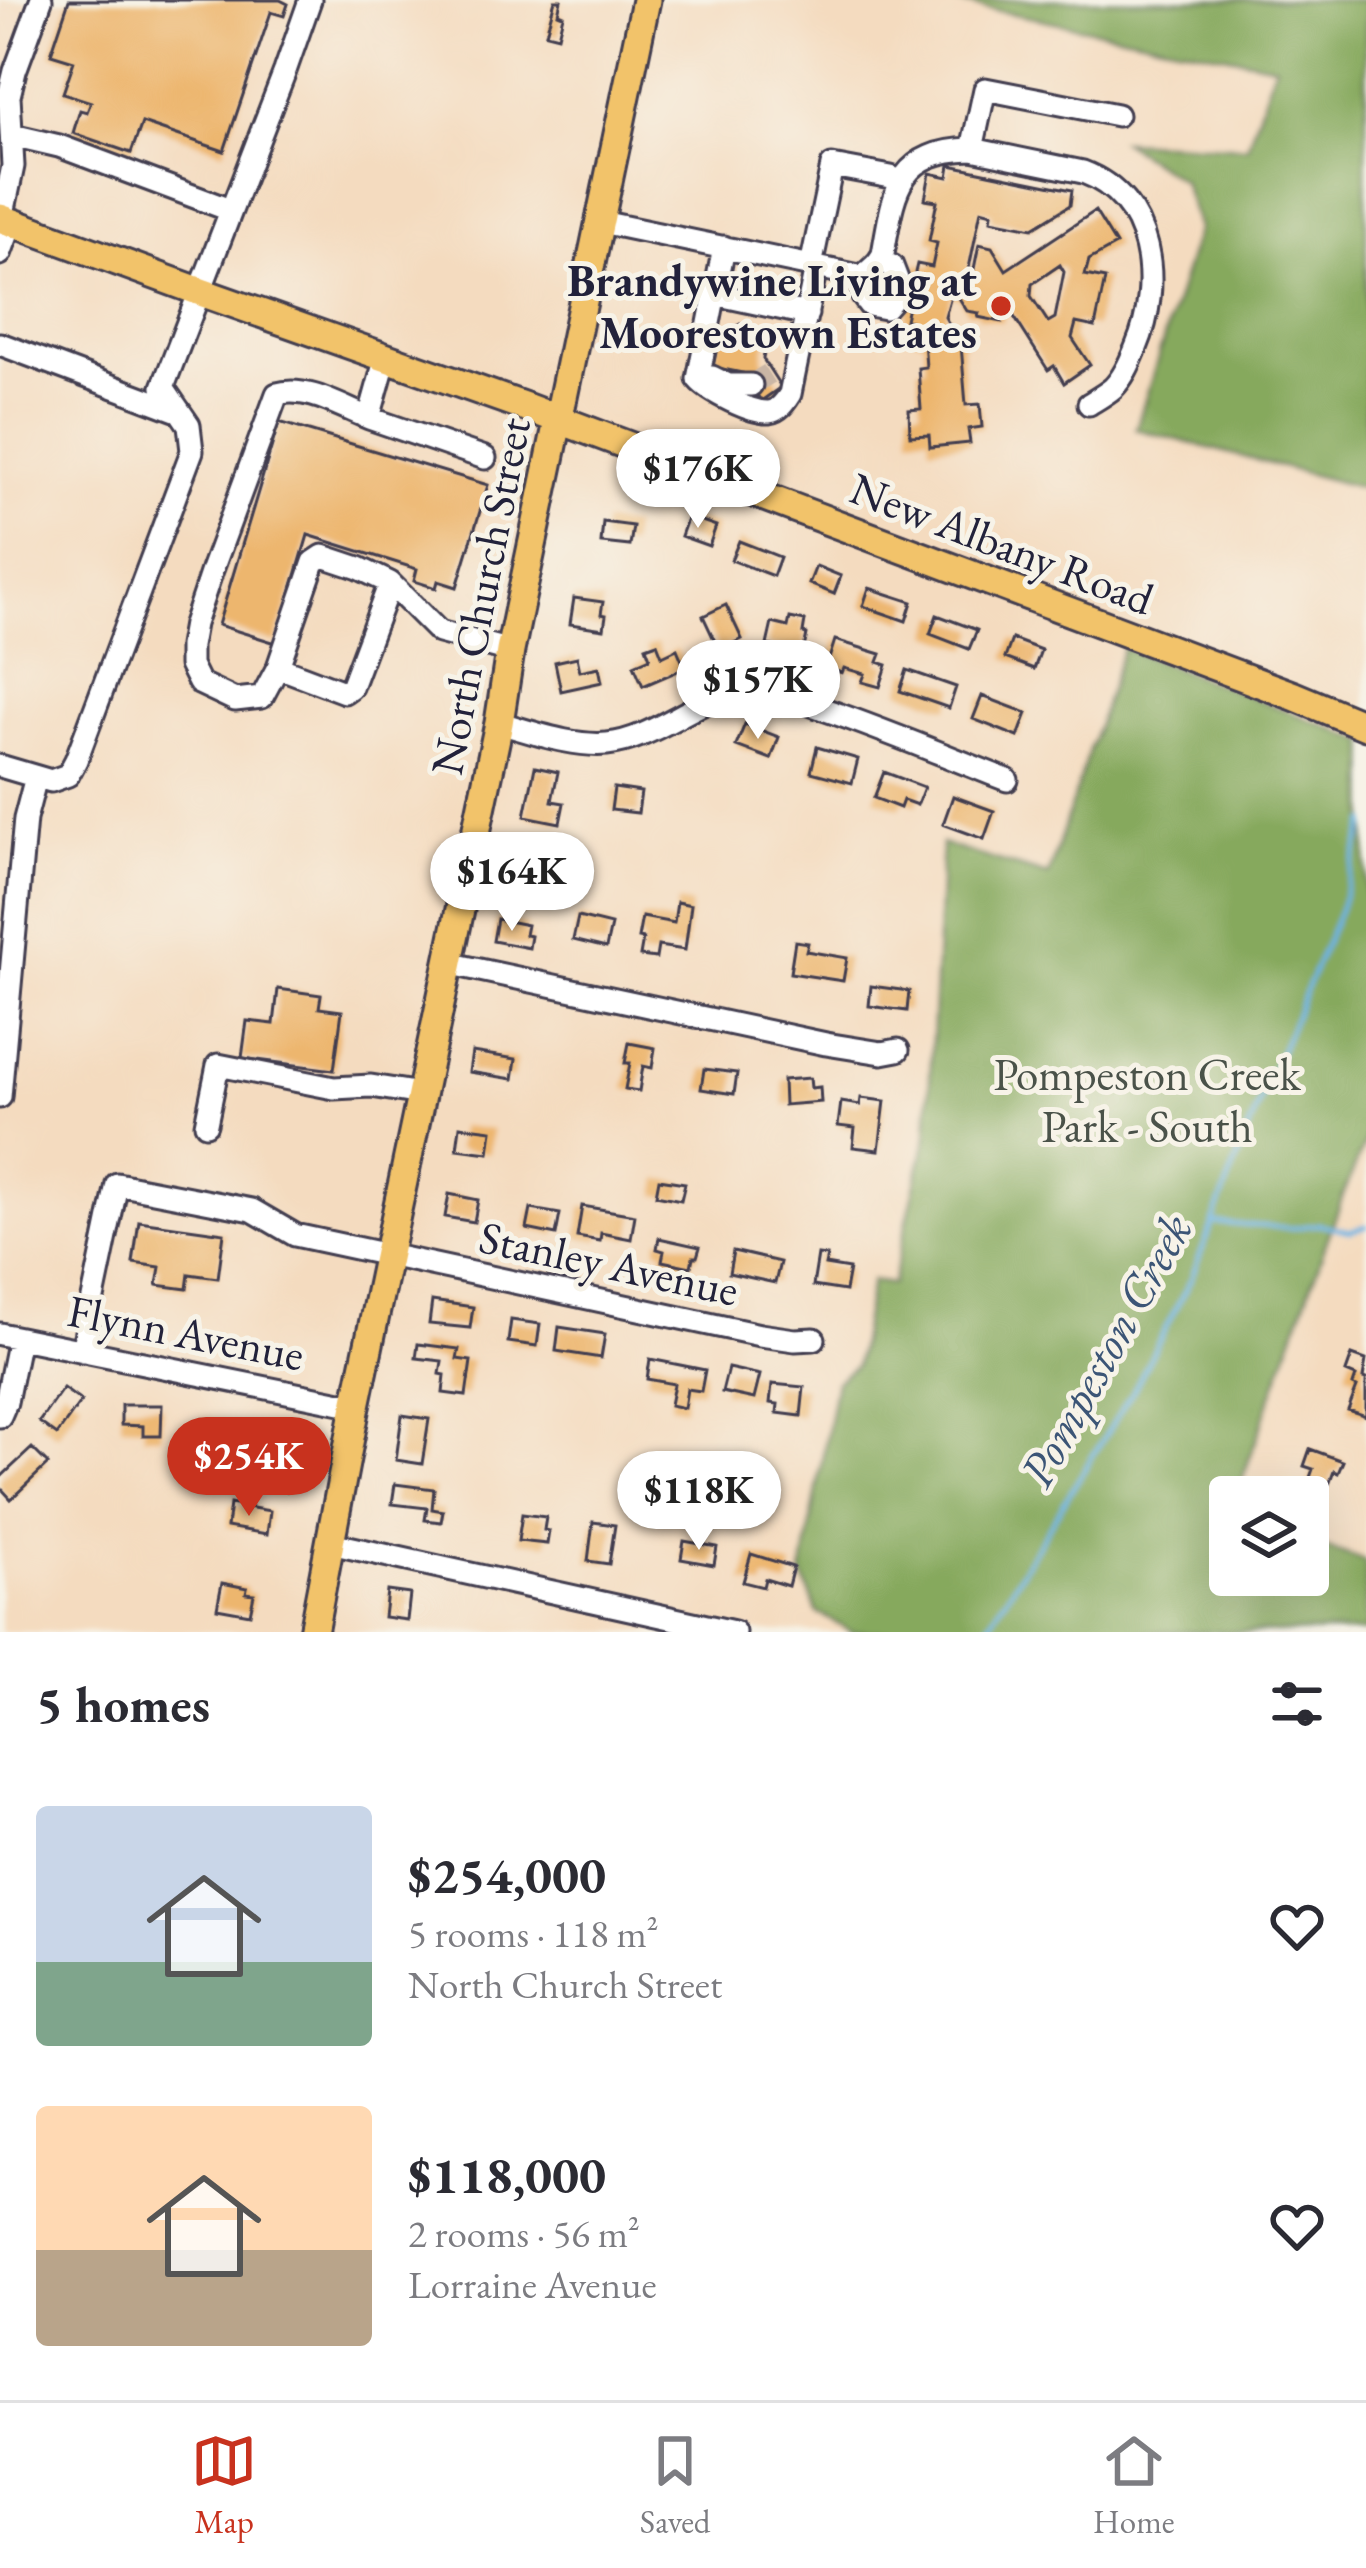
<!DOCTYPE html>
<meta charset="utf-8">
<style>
:root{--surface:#fff;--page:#f7f7f7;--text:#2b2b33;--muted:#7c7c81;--line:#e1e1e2;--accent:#c8321e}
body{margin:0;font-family:"EB Garamond",serif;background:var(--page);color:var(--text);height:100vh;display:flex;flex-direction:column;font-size:45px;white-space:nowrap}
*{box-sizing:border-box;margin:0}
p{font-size:39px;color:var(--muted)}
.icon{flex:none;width:66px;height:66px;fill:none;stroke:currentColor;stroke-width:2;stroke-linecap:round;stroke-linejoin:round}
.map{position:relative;height:1632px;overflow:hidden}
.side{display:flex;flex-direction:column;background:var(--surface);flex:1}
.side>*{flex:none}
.fabs{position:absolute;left:1209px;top:1476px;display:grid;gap:24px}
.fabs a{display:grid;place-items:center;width:120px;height:120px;border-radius:12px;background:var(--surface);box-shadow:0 12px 48px #0002;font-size:60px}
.price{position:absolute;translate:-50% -102px;padding:0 27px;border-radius:42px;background:#fff;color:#222;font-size:39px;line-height:78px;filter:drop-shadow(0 3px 6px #0008)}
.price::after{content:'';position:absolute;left:50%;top:72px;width:36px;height:27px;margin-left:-18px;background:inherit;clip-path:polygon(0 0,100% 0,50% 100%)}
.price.current{background:var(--accent);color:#fff}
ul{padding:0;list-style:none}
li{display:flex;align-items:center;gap:36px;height:300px;padding:0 36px}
li span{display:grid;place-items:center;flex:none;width:336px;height:240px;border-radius:12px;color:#555}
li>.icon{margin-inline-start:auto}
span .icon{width:144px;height:144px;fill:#fffc;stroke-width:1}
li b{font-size:51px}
h2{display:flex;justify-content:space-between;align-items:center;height:144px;padding:0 36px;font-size:51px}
.tab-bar{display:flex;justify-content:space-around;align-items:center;height:168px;border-top:3px solid var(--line);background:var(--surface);font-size:33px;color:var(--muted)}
.tab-bar a{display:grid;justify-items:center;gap:6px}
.tab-bar .current{color:var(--accent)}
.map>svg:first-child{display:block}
.forest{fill:#86a95d;stroke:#54664c;stroke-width:3}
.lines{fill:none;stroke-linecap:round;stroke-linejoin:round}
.stream{stroke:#6cb4e4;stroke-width:4.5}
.building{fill:#edb66e;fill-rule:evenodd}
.minor-tunnel{stroke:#cab6a5;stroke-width:21;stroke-dasharray:21 10;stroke-linecap:butt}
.minor-casing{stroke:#423e4f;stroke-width:27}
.major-casing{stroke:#423e4f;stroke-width:33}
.minor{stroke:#fff;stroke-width:21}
.major{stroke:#f2c36a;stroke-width:27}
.poi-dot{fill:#c8321e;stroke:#f7f3e8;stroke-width:4.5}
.labels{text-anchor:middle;stroke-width:10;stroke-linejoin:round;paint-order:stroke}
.poi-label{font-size:45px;font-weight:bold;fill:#22223b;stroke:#f7f3e8;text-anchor:end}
.street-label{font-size:45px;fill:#22223b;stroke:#f7f3e8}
.park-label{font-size:45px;fill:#4a5249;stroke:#f7f3e8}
.water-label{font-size:48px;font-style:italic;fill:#3c5576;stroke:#f7f3e8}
</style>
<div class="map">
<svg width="1366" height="1632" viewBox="0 0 1366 1632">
<rect width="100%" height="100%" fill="#f7f3e8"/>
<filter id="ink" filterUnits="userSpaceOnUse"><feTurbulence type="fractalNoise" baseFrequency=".00833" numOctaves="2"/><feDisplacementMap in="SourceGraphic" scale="24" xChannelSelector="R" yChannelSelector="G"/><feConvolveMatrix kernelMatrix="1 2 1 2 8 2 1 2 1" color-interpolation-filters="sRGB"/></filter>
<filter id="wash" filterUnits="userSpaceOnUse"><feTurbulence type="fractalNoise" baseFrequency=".004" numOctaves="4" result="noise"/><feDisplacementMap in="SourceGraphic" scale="48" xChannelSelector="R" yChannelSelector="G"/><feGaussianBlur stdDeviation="2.7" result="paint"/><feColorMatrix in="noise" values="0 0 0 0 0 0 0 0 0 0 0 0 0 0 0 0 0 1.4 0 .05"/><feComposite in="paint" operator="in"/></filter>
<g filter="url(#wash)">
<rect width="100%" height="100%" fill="#f4dbbf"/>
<path class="forest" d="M942,0H1366V489L1136,429L1198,228L1182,181L1122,141L1247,147L1275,65Z
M1123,648L1366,741V1140L1342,1198L1236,1497H1230V1575H1308V1541L1366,1561V1632H852L817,1612L802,1574L836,1381L856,1365L871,1281L892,1284L927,1136L942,844L1048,876Z"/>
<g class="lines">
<path class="stream" d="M1212,1223L1292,1228L1320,1224L1350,1231L1366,1226
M984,1632L1134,1389L1191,1279L1272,1070L1339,911L1366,822"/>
</g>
<g id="blocks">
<path class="building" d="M69,0H280L288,4L284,16L271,12L224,151L142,123L131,153L73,133L80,110L87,112L91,102L63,93L74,61L51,54Z
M555,0H561L558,13L563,15L558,36L546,33Z
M950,165L1072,190L1070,205L1033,228L991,220L992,213L981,210L969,268L974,269L979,244L992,247L1006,270L1095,211L1116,245L1089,260L1085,275L1105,279L1095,327L1076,323L1072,338L1090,365L1064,383L1054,366L1048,370L1011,312L1004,311L1002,322L978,317L979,313L967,311L959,298L951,296L945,317L956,337L963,336L964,345H961L966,405L980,404L982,427L968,429L970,443L930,447L929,435L910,436L909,410L921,409L918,368L926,367L924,341L907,337L910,321L905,320L909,300L882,296L886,277L908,282L907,284L912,285L917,264L932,267L937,243L929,241L937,201L925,199L930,173L948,177ZM1060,265L1064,272L1055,318L1048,322L1031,296L1032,284Z
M740,324L768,330L763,359L781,387L761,401L743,373L713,367L719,338Z
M279,422L488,485L457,587L438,581L436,588L414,581L417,569L308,535L276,643L218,625Z
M688,516L716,526L709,546L681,536Z
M603,522L633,526L630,546L601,543Z
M739,541L780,557L773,576L731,560Z
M816,566L841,576L834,594L809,584Z
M869,588L912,602L906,621L863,606Z
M574,598L603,602L601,614L606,615L604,629L570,624Z
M726,605L742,639L719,650L703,616Z
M937,615L977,630L969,649L930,634Z
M790,618L805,621L803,633L807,634L803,653L767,645L772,623L788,627Z
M1012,639L1041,650L1034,669L1005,658Z
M835,640L881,654L878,662L887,665L880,687L862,682L865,674L844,668L842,673L826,668Z
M657,643L662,656L677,649L685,668L643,686L634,665L650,658L646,647Z
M577,657L580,671L599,667L602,682L561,691L555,662Z
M907,670L956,687L949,708L900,691Z
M982,696L1027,713L1018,737L973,719Z
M745,724L779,737L771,759L736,746Z
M817,747L858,759L852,783L811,772Z
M535,767L558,772L552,801L564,803L560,823L525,816Z
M884,772L924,787L917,805L903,800L900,808L874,798Z
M614,788L641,792L638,813L611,810Z
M953,796L994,811L984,839L943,824Z
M532,844L558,849L552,882L530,878L534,859L530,858Z
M677,902L691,905L685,950L658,946L656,958L640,956L643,939L638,938L642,917L674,923Z
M578,917L611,925L606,948L573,940Z
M497,919L527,925L525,935L531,936L529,948L493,941Z
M795,941L808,943L806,951L847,958L843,981L790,973Z
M871,986L909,991L907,1011L869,1006Z
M278,989L321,995L319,1008L342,1011L334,1070L242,1058L247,1021L274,1024Z
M629,1043L655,1048L652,1068L643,1066L639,1091L625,1089L630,1063H625Z
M472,1052L516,1059L513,1079L469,1072Z
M704,1069L737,1073L734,1094L701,1089Z
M810,1078L811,1088L820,1087L821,1102L784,1105L783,1080Z
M861,1098L885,1101L879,1150L853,1147L855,1128L838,1126L841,1102L860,1105Z
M460,1126L492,1130L489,1153L457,1149Z
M659,1179L685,1183L681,1200L656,1195Z
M449,1194L478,1200L474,1222L445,1217Z
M582,1206L635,1215L631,1239L601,1233L600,1241L577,1237Z
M531,1209L560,1214L556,1235L527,1229Z
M139,1221L224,1233L218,1278L189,1274L187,1289L157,1285L160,1267L133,1263Z
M659,1238L700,1247L697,1257H693L691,1267L662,1261L664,1251L657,1249Z
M733,1251L780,1262L775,1283L729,1273Z
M818,1255L827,1256L825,1265L849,1269L845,1291L813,1286Z
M432,1301L473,1307L470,1328L429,1324Z
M511,1320L540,1324L537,1346L508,1342Z
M559,1327L605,1334L601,1358L556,1351Z
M418,1344L459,1349L457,1359L471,1361L466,1396L443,1393L445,1375L440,1374L442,1361L416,1358Z
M1352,1355L1366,1360L1363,1378L1366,1379V1416L1348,1410L1357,1387L1353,1385L1356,1376L1346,1372Z
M650,1359L705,1370L701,1391L687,1389L684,1408L670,1405L674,1384L647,1379Z
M728,1368L760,1375L754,1399L722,1392Z
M772,1384L804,1387L801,1416L777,1413L778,1404L770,1403Z
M63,1388L81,1401L57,1435L39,1422Z
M121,1405H162L161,1436H143V1426L121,1425Z
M402,1415L429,1419L422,1464L396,1460Z
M202,1419L226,1422L224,1439L199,1435Z
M274,1430L305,1481L287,1492L256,1441Z
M32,1448L48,1464L11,1499L0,1487V1478Z
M1310,1449L1343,1461L1338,1473L1334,1471L1326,1493L1307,1486L1313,1469L1304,1466Z
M395,1484L434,1489L432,1509L443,1511L441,1522L425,1520L427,1508L392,1504Z
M230,1504L270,1511L267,1534L227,1527Z
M522,1514L546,1517L544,1530L549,1531L547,1544L518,1541Z
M593,1522L615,1525L609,1564L588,1561Z
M684,1541L717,1547L714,1565L681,1559Z
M751,1554L793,1567L788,1586L765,1579L763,1587L743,1582Z
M222,1583L247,1588L246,1593L254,1594L250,1614L217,1608Z
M387,1591L410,1594L407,1620L384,1617Z"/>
</g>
</g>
<g filter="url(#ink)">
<use href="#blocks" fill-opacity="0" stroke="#423e4f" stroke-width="3"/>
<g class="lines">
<path class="minor-tunnel" d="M751,385L772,372"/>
<g class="minor-casing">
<path id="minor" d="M12,135L59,146L230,210
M972,149L985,89L1117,115
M2,219L13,166L9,96L15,71L41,0
M601,222L864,277
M724,247L698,379C709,392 751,413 769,412C779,411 785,402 790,394L816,267
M0,254L12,222
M880,261L892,266L897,279
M811,266L832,166L891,177L900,183
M714,294L807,314
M893,299L885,308L869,305L863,297C859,266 874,274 883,254C894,192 896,151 972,149L1083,172C1154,199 1163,285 1136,348C1130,362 1124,377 1113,388C1106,394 1097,399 1089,404
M0,344L178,411
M386,357L369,418C341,407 306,385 277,394L212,570L194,624L190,646V665L199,683L235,700L262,697L278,667L314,562L323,556L359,568L390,583L439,632L510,651
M712,377L728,385H751
M369,418L485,458
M278,667L344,692L351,687L390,583
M499,723C533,732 572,747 607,744C659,739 704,690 754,690C779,690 803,702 826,710C887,731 946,756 1007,780
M0,766L51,781L68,775L76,760L192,451L189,425L163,387L285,71L310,0
M447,963L826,1044L882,1053L898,1050
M0,1097L25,819L36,777
M206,1124L218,1065L334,1088L371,1086L421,1094
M0,1334L356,1406
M82,1351L117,1184L252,1210L295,1235L760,1335L795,1340L814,1339
M0,1416L6,1402L19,1338
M330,1543L734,1632"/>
</g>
<g class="major-casing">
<path id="major" d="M0,218L201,292L523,406L1294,696L1366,726
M313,1632L356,1406L499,723L510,651L646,0"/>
</g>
<use href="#minor" class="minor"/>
<use href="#major" class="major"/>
</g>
</g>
<circle class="poi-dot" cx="1001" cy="306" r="12"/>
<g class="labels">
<g class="poi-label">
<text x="977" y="296">Brandywine Living at<tspan x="977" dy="52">Moorestown Estates</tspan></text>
</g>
<g class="street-label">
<text transform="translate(1002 543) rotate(21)" y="16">New Albany Road</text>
<text transform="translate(480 596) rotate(-79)" y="16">North Church Street</text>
<text transform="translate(609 1263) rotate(12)" y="16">Stanley Avenue</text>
<text transform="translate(186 1332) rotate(11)" y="16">Flynn Avenue</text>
</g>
<g class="park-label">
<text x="1147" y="1090">Pompeston Creek<tspan x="1147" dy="52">Park - South</tspan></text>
</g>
<g class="water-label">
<text transform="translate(1105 1350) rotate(-61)" y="17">Pompeston Creek</text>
</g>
</g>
</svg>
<div class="fabs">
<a><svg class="icon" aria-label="layers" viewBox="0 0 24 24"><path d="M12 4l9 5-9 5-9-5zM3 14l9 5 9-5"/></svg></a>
</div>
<b class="price" style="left:698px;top:531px">$176K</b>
<b class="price" style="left:758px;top:742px">$157K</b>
<b class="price" style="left:512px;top:934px">$164K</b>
<b class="price current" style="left:249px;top:1519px">$254K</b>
<b class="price" style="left:699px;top:1553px">$118K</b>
</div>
<section class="side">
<h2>5 homes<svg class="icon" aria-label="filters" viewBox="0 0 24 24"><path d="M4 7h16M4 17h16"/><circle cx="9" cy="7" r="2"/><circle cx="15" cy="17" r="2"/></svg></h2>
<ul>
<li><span style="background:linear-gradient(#c9d6e8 65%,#7fa58c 0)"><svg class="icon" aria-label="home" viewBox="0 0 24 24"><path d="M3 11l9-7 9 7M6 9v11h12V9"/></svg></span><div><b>$254,000</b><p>5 rooms · 118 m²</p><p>North Church Street</p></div><svg class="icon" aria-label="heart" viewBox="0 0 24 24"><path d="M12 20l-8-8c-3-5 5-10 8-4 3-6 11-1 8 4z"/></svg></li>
<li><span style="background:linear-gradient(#ffd9b3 60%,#b9a48a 0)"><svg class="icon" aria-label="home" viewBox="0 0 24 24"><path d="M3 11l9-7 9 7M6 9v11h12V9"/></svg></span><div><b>$118,000</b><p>2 rooms · 56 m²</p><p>Lorraine Avenue</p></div><svg class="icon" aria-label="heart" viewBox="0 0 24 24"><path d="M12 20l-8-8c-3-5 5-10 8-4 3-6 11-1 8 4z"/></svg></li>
</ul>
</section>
<nav class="tab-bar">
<a class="current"><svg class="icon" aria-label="map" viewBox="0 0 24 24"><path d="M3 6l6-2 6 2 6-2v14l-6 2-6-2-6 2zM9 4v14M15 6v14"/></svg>Map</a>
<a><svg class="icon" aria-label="saved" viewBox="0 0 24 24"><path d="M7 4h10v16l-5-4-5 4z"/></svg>Saved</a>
<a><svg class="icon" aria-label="home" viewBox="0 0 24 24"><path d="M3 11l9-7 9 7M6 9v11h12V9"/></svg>Home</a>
</nav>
